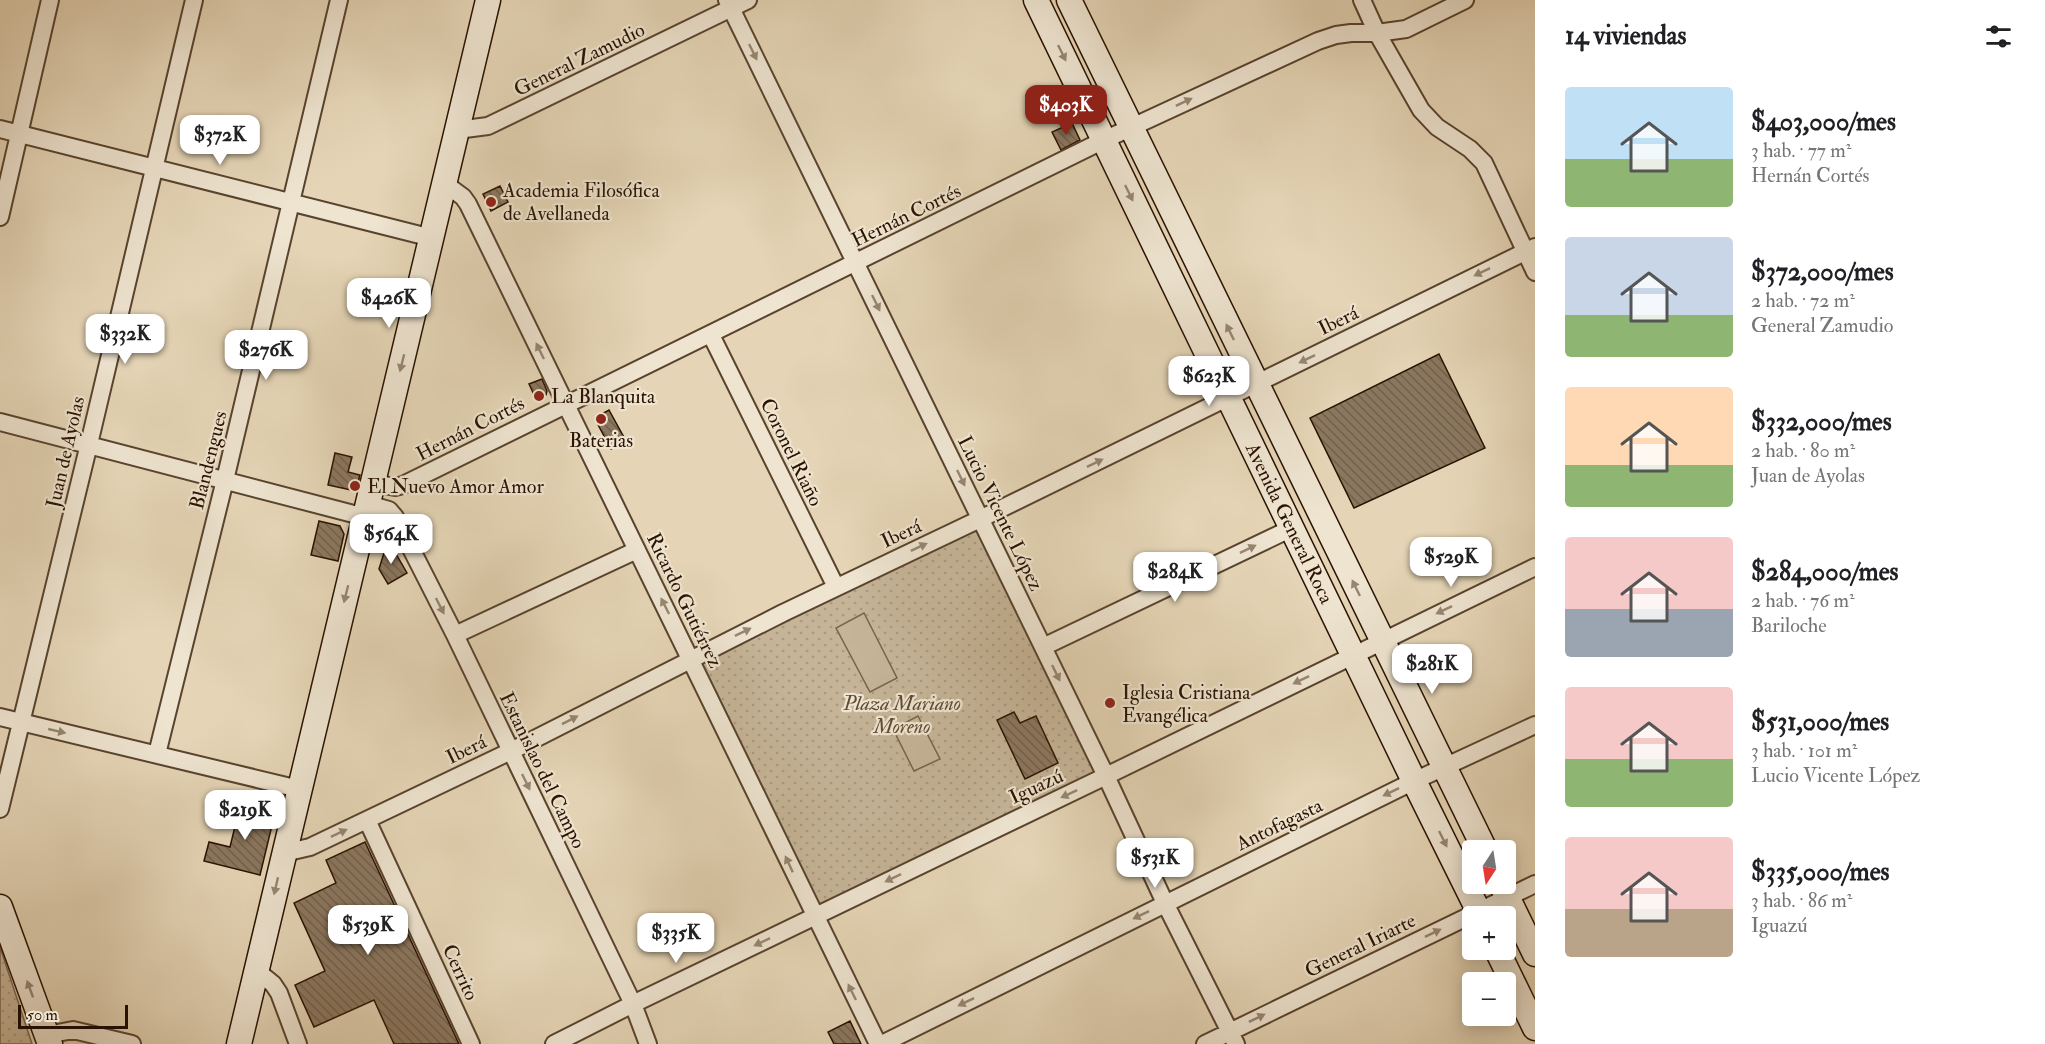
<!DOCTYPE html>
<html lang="es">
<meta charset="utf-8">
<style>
:root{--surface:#fff;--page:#f6f6f6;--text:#202124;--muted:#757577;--accent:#8f2418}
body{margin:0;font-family:"IM FELL Double Pica",serif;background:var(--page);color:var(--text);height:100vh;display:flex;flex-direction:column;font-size:22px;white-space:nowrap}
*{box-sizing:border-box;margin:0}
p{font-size:20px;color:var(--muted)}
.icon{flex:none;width:33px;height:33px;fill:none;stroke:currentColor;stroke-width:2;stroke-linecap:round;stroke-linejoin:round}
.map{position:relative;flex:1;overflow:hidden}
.drawer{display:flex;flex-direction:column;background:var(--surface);width:510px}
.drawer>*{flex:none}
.needle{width:39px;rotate:192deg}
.tools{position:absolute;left:1462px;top:840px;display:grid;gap:12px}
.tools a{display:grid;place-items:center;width:54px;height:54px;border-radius:6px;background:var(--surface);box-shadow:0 3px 15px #0003;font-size:30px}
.scale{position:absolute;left:18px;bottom:15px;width:110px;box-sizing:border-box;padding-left:6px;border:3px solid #2a1200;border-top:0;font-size:16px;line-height:21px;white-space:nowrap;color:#2a1200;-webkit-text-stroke:4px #eee4d0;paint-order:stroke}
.price{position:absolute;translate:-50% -51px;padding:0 14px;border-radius:12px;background:#fff;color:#222;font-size:20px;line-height:39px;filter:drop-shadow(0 2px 3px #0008)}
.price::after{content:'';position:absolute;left:50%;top:36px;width:18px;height:14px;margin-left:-9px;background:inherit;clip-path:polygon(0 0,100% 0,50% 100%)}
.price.selected{background:var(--accent);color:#fff}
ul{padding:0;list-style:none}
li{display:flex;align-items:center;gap:18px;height:150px;padding:0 30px}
li span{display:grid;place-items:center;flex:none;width:168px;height:120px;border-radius:6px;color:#555}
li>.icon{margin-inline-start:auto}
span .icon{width:72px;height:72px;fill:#fffc;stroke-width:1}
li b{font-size:26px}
h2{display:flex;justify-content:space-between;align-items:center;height:72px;padding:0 30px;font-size:26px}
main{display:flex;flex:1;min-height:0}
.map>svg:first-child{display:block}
.grass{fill:url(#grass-dots);stroke:#78634c;stroke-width:1.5}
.garden{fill:#c5b497;stroke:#78634c;stroke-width:1.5}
.building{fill:url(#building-back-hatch);stroke:#2a1200;stroke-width:1.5}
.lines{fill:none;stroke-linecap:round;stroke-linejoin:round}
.street-casing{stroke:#59432e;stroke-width:20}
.secondary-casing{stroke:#2a1200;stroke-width:27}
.street{stroke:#eee4d0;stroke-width:16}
.secondary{stroke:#eee4d0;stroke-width:24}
.oneway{fill:#968672}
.poi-dot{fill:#8f2418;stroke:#eee4d0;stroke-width:2}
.labels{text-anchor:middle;stroke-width:4.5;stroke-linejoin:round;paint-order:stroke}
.street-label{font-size:20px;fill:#2a1200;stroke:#eee4d0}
.poi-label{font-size:20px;fill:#2a1200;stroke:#eee4d0;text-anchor:start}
.park-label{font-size:20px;font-style:italic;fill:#604b35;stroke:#eee4d0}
</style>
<main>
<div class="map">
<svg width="1535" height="1044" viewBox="0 0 1535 1044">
<defs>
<pattern id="grass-dots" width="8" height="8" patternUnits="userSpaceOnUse" patternTransform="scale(1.5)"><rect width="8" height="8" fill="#c5b497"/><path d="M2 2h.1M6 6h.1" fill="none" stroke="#a99a80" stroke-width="1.8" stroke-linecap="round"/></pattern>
<pattern id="building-back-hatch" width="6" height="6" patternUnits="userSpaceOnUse" patternTransform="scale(1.5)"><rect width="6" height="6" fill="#8b775f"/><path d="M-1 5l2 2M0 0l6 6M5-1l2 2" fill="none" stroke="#72604c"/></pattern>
</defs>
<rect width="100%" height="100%" fill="#e5d5b6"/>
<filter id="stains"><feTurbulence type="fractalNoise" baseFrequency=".00333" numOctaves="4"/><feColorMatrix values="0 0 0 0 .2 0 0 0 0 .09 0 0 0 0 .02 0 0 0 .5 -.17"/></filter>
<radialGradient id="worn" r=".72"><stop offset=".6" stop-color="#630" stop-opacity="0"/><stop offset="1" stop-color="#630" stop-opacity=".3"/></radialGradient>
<path class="grass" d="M980,519L1106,776L814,917L691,658Z
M0,947L32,1044H0Z"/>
<path class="garden" d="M864,613L897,678L870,692L836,628Z
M918,716L940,759L914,771L893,729Z"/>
<path class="building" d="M1072,123L1080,140L1061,150L1052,132Z
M500,186L508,202L491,211L483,194Z
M1439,354L1485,448L1354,508L1310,418Z
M542,379L547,391L546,395L536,399L529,384Z
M609,410L626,441L611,449L596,421L598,416Z
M335,453L352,457L348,472L360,475L356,491L328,485Z
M319,521L340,526L344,534L338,561L311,555Z
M388,540L407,573L388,584L379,569Z
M1014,712L1020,723L1036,716L1058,763L1025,779L997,720Z
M241,802L269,808L274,817L260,875L204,861L209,842L230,847Z
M365,842L459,1044H394L374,1000L314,1027L295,985L325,971L294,903L336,883L326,860Z
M850,1021L861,1044H834L828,1032Z"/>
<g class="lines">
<g class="street-casing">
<path id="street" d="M727,0L1106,776L1165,903L1236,1044
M1362,0L1377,33L1421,110L1437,127L1470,149L1484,163L1535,272
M0,129L432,238
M457,130L488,126L748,0
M444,183L463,197L468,204L878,1044
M0,217L50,0
M711,335L836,587
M0,422L365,517
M373,483L395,487L403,485L1104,140L1318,41L1336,35L1351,33H1377L1406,29L1465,0
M368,504L389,510L395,517L455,635L633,1004L648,1044
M455,635L637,550
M1043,647L1292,528
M0,717L299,789
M157,754L225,480L339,0
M0,809L89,444L194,0
M367,820L471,1044
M284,853L310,847L511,751L783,613L980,519L1535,247
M257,971L273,984L279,993L298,1044
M47,1035L73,1030L132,1044
M554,1044L633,1004L1106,776L1535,567
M882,1044L1414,781L1535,725
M1205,1044L1535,884"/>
</g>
<g class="secondary-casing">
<path id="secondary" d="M1036,0L1414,781L1481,916
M1069,0L1485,850
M1501,884L1535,954
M0,907L50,1044
M1497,950L1535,1028
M239,1044L488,0"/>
</g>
<use href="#street" class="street"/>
<use href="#secondary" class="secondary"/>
</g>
<defs><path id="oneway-solid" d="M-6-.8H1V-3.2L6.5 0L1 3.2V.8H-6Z" transform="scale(1.5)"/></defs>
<g class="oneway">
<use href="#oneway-solid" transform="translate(753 52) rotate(64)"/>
<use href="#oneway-solid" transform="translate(1062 53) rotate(64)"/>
<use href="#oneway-solid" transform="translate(1184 102) rotate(-25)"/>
<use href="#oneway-solid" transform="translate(1129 193) rotate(64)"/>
<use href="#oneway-solid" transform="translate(1482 272) rotate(154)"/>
<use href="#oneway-solid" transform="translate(876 303) rotate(64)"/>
<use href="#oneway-solid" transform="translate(1230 332) rotate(-116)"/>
<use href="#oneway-solid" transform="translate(540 351) rotate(-116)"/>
<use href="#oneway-solid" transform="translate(1307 359) rotate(154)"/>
<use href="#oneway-solid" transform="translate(402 363) rotate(104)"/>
<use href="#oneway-solid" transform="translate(1095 463) rotate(-26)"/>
<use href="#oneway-solid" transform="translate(961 478) rotate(64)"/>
<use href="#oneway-solid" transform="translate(919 547) rotate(-25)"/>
<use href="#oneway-solid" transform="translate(1248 549) rotate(-26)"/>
<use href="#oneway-solid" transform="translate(1356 588) rotate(-116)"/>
<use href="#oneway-solid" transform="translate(346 594) rotate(104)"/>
<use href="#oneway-solid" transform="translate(440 606) rotate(63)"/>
<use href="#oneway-solid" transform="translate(665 606) rotate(-117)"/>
<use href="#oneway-solid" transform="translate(1444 610) rotate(154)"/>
<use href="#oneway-solid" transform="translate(743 632) rotate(-26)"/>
<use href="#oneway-solid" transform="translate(1056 673) rotate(64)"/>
<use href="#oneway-solid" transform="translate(1301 680) rotate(154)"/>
<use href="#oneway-solid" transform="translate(570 720) rotate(-27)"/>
<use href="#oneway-solid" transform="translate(57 731) rotate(13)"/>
<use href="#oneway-solid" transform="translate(526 782) rotate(64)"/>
<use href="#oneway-solid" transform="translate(1391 792) rotate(154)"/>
<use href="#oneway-solid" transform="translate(1069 794) rotate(155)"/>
<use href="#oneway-solid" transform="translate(339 833) rotate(-25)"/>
<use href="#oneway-solid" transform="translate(1443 839) rotate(64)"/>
<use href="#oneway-solid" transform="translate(789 864) rotate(-115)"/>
<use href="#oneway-solid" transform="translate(893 878) rotate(154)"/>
<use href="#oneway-solid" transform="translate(276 886) rotate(103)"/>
<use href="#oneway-solid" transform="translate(1141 915) rotate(154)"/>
<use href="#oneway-solid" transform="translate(1433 933) rotate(-26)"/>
<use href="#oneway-solid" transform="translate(762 942) rotate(154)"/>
<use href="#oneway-solid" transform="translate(30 989) rotate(-110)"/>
<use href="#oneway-solid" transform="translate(852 992) rotate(-116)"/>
<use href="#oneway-solid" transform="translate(966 1002) rotate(154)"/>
<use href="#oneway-solid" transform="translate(1257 1018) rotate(-26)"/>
</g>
<g class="poi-dot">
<circle cx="491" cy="202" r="6"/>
<circle cx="539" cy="396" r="6"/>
<circle cx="601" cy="419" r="6"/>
<circle cx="355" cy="486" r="6"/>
<circle cx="1110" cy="703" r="6"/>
</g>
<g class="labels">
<g class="street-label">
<text transform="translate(579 59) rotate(-26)" y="7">General Zamudio</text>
<text transform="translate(906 215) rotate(-26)" y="7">Hernán Cortés</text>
<text transform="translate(1338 320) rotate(-26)" y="7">Iberá</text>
<text transform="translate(470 428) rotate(-27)" y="7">Hernán Cortés</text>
<text transform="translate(65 452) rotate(-77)" y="7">Juan de Ayolas</text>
<text transform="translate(792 452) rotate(64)" y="7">Coronel Riaño</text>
<text transform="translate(208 460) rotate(-76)" y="7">Blandengues</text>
<text transform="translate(1001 513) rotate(64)" y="7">Lucio Vicente López</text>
<text transform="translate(1290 523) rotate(64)" y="7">Avenida General Roca</text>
<text transform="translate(901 533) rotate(-25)" y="7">Iberá</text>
<text transform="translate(685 600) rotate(64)" y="7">Ricardo Gutiérrez</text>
<text transform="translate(466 749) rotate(-26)" y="7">Iberá</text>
<text transform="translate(543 770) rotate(64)" y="7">Estanislao del Campo</text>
<text transform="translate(1036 786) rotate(-25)" y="7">Iguazú</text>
<text transform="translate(1279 824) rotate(-26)" y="7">Antofagasta</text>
<text transform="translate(1360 945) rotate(-26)" y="7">General Iriarte</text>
<text transform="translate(461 972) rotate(65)" y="7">Cerrito</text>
</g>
<g class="poi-label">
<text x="503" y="197">Academia Filosófica<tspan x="503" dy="23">de Avellaneda</tspan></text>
<text x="551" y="403">La Blanquita</text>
<text x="601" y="447" text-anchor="middle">Baterias</text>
<text x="367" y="493">El Nuevo Amor Amor</text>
<text x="1122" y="699">Iglesia Cristiana<tspan x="1122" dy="23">Evangélica</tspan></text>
</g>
<g class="park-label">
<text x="902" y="710">Plaza Mariano<tspan x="902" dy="23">Moreno</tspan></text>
</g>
</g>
<rect width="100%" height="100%" filter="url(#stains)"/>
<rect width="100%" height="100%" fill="url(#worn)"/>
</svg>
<div class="tools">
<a><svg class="needle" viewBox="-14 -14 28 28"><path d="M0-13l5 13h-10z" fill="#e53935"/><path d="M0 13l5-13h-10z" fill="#757577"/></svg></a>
<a>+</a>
<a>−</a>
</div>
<div class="scale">50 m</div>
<b class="price selected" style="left:1066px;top:136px">$403K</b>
<b class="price" style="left:220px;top:166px">$372K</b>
<b class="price" style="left:389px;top:329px">$426K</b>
<b class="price" style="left:125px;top:365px">$332K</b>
<b class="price" style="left:266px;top:381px">$276K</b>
<b class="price" style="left:1209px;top:407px">$623K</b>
<b class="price" style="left:391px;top:565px">$564K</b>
<b class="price" style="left:1451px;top:588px">$529K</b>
<b class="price" style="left:1175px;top:603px">$284K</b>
<b class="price" style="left:1432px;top:695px">$281K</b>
<b class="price" style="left:245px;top:841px">$219K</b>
<b class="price" style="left:1155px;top:889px">$531K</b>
<b class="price" style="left:368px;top:956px">$539K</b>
<b class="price" style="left:676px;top:964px">$335K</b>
</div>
<section class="drawer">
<h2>14 viviendas<svg class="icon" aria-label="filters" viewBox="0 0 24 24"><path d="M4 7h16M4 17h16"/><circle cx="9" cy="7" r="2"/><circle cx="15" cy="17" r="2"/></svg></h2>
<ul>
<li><span style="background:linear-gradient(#bfe0f5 60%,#8fb573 0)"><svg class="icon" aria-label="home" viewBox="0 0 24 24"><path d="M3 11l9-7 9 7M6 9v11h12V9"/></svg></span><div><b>$403,000/mes</b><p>3 hab. · 77 m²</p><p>Hernán Cortés</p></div></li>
<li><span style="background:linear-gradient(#c9d6e8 65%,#8fb573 0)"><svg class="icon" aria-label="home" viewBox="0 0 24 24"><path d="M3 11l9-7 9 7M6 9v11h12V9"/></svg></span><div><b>$372,000/mes</b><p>2 hab. · 72 m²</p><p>General Zamudio</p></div></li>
<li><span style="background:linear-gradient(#ffd9b3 65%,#8fb573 0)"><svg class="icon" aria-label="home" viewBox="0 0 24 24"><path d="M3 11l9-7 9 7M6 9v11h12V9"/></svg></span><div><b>$332,000/mes</b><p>2 hab. · 80 m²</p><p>Juan de Ayolas</p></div></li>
<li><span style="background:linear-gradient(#f6c9c9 60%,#9aa5b1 0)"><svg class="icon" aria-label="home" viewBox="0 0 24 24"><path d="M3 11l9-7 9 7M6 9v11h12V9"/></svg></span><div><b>$284,000/mes</b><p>2 hab. · 76 m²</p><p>Bariloche</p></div></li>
<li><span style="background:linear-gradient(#f6c9c9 60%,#8fb573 0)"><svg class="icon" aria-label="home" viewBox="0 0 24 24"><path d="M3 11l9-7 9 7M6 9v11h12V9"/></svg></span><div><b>$531,000/mes</b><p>3 hab. · 101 m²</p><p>Lucio Vicente López</p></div></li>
<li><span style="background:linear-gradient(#f6c9c9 60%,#b9a48a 0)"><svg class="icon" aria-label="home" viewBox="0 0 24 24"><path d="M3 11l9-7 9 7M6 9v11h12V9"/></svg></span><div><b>$335,000/mes</b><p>3 hab. · 86 m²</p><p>Iguazú</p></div></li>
</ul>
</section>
</main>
